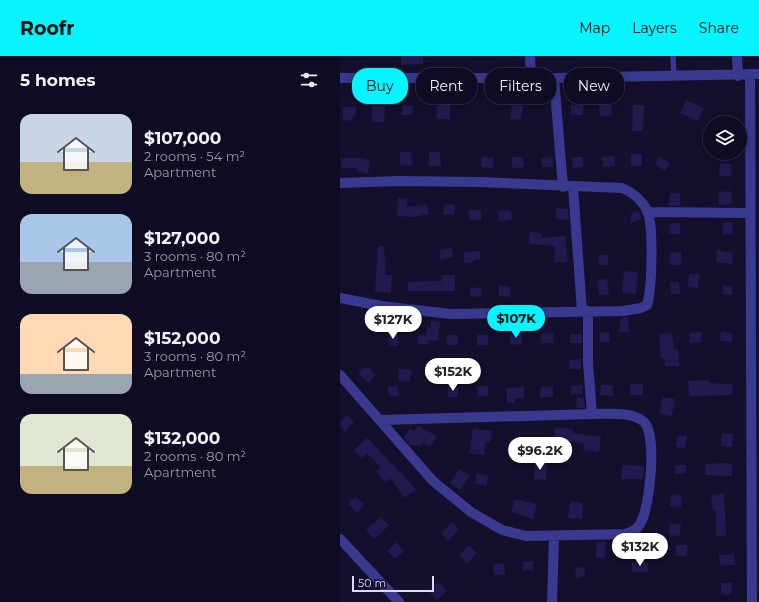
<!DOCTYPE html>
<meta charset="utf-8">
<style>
:root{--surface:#0e0b22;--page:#17142a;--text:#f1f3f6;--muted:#9b9ba5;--line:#2e2b40;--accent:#07f4ff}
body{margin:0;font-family:Montserrat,sans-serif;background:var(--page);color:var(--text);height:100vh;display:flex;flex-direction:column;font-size:15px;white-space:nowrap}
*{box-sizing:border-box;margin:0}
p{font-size:13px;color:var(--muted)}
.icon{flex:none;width:22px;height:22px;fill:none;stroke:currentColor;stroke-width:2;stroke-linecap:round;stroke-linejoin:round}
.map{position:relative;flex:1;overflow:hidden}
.details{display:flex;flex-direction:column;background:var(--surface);width:340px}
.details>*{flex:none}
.hud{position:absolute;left:12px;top:12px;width:347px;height:36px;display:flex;gap:8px}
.tools{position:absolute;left:363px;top:60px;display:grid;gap:8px}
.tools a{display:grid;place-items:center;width:44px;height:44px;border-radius:50%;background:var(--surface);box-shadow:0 2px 10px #0003,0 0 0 1px var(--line);font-size:20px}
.scale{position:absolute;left:12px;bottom:10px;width:82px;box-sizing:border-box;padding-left:4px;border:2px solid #dddbff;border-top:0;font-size:11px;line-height:14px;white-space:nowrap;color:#dddbff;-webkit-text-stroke:3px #130f2d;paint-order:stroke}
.price{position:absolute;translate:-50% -34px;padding:0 9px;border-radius:14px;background:#fff;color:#222;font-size:13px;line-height:26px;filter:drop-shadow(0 1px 2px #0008)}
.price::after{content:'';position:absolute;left:50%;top:24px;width:12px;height:9px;margin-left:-6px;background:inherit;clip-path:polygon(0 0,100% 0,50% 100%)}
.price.current{background:var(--accent);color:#111}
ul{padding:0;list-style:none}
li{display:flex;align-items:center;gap:12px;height:100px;padding:0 20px}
li span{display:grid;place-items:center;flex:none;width:112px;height:80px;border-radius:12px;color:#555}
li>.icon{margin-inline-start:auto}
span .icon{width:48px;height:48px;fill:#fffc;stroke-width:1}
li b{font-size:17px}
h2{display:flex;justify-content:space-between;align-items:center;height:48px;padding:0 20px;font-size:17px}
.chip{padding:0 14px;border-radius:16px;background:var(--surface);box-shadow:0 2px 10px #0003,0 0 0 1px var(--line);font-size:14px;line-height:36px}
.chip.current{background:var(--accent);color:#111}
header{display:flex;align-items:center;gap:24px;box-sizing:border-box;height:56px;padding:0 20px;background:var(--accent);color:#111}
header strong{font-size:19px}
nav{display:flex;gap:22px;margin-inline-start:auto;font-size:14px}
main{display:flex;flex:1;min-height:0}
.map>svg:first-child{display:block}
.building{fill:#221a4f}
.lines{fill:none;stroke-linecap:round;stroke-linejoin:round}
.lane{stroke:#38398f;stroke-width:5.5}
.street{stroke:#38398f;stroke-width:10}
</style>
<header>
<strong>Roofr</strong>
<nav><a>Map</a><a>Layers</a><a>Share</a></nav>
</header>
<main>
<section class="details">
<h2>5 homes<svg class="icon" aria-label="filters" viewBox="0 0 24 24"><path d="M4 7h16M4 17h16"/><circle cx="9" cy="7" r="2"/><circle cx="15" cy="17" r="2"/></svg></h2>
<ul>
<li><span style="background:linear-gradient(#c9d6e8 60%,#c2b280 0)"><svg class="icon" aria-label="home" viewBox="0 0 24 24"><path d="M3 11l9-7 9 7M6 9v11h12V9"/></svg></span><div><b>$107,000</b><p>2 rooms · 54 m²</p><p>Apartment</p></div></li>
<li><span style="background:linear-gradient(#a9c7e8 60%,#9aa5b1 0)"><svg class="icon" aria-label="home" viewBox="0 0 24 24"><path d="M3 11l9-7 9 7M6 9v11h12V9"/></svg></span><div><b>$127,000</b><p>3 rooms · 80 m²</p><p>Apartment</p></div></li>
<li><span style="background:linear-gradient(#ffd9b3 75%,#9aa5b1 0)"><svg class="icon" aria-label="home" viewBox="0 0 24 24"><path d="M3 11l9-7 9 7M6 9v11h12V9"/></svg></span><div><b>$152,000</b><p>3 rooms · 80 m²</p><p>Apartment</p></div></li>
<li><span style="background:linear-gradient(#dfe7d0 65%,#c2b280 0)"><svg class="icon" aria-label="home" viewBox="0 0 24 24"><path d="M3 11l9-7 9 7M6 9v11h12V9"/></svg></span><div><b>$132,000</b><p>2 rooms · 80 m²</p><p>Apartment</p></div></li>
</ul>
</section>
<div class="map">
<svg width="419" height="546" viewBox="0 0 419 546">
<rect width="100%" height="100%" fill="#130f2d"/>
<path class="building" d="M61,0H83V8L61,9Z
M97,44H110V63H97Z
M346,44L364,52L358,65L340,57Z
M172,49L183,50L181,64L170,63Z
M231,49H243V59H231Z
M259,49H271L272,59L260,60Z
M293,49H304L303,75H292Z
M32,50H45L44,66H32Z
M62,50H73L72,59H62Z
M3,51H16L15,61H12L11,65L3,64Z
M71,95L72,109L60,110V96Z
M89,96H100L101,110H89Z
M291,98H302V110H291Z
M274,100L275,110L263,111L262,101Z
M142,101L154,102L153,112L141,111Z
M172,101H183L184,111L172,112Z
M213,101V111H202L201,102Z
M232,101H243V111L233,112Z
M320,101L330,108L325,115L315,108Z
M1,102H20L30,104L28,118L16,115L17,112H1Z
M380,107L392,108L391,120H379Z
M391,135L392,148L379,149L378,136Z
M330,137L340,138V150H329Z
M58,142H67V151L87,148L89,158L73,161L57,160Z
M104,148L115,149L114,159L103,158Z
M216,152L228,153L229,164L216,163Z
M129,154H141V164H129Z
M171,154L172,164L159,165L158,155Z
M298,155L302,163L291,167V158Z
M392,166L393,178L383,179L382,167Z
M330,167H340V178H329Z
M190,176L202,177V182L225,180L228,206H214L215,190L189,188Z
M38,190H44L46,219H52L51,237L35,236Z
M112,192L113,201L100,203V194Z
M377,194L393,197L392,208L376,206Z
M140,195V204H134V206L124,207V196Z
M341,196V209H330L329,197Z
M259,199H268V209H259Z
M284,215L298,216L296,238L282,237Z
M349,218H359L358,232L348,231Z
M102,219H115V235H68V226L102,225Z
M267,223L269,238L259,239L257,224Z
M330,226H339L340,238H331Z
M159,229L171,230L170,241L159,240Z
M383,229L392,230V239L382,238Z
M130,231L141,232V241L130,240Z
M288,261L289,276H279L281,262Z
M91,265L100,266L98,285L88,284V288H78V279H86L87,271L91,272Z
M269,276L270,286H260L259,277Z
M361,276L362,286L350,287V277Z
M381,276L393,277L392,286L380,285Z
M182,277V288L170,289V278Z
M213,277V287H201V278Z
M332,277L334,293H338L339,310H325V302H321L319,278Z
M48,278L58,279V290L49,289Z
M230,278H242V287H230Z
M107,279H118V289H107Z
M137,279H148V289H137Z
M241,303V313H230L229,304Z
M24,311L26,313L28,311L36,319L28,327L18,317Z
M59,313L71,314L70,326L58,325Z
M369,324V327L393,328L392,339L349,340L348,325Z
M290,328H303V339H290Z
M242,329V338L231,339V330Z
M261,329H273V340L260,339Z
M58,330L59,340L49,341L48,331Z
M108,330L118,331V341H108Z
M137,330H148V340L138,341Z
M213,330V341H200L201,331Z
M184,331V342H175V347H167V332Z
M237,341L244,342L245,352H236Z
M322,341L335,343L332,360L320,358Z
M7,359L14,366L5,376L0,370V366Z
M78,369L97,381L90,391L83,387L81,390L70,389L64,382L70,372L74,375Z
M215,371L233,373V377L261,381L259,396L243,394L244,387L227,385L226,387L214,384Z
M133,373L152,375L150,386H146L144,399L129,397Z
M382,377L393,378L392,391L381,390Z
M337,379L347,380L345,392L336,391Z
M27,382L69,425L76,434L65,442L50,422L46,426L36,416L41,411L27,397L22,402L14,394Z
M194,407H207L206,424L194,423Z
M385,407L392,408V420L366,419L365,408Z
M282,409L304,410L303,423H281Z
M335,409H346V417L335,418Z
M119,413L130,420L120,434L110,427Z
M137,417L149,420L146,430L135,427Z
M384,437L386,480H376V454H373L371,439Z
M331,438L342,439L341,451L330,450Z
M15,440L24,448L18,457L8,448Z
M175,443L197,448L193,463L171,456Z
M230,445L243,447L242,463L228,462Z
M41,461L49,470L34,483L26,474Z
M112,466L119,473L108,485L101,477Z
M330,467L341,468L340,480L329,479Z
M56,486L64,495L55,503L47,495Z
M257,486H266L265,502L256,501Z
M129,489L137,497L127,507L119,499Z
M336,489H347V500H336Z
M394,498L395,509L380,510L379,499Z
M193,505L194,514L183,515V506Z
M292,506H307L308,516H292Z
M164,507L165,518L154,519L153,508Z
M244,511L245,520L236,522L235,512Z
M98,526L107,535L97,544L89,535Z
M381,527H392L391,539L381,538Z"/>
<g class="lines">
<path class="lane" d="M333,0L334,20"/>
<path class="street" d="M190,0L191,22
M397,0L398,20
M410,18L412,546
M0,22H214L419,18
M214,22L223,131
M0,127L58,125L139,126L282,132C294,137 301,143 307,154C314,170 312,232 307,249L301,252L283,255L110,258L41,250L0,242
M233,131L242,255
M307,156L410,157
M248,255V307L252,358
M0,319L93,425L131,456L162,474L186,480L285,478C292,476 297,474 300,468C310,453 318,376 303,365C289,355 268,358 252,358L42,364
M0,483L59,546
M212,546L214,481"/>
</g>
</svg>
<div class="tools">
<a><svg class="icon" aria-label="layers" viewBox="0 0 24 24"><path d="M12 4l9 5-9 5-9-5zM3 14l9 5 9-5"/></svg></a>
</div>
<div class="scale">50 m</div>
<b class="price current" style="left:176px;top:283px">$107K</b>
<b class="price" style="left:53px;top:284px">$127K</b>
<b class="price" style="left:113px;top:336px">$152K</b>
<b class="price" style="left:200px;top:415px">$96.2K</b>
<b class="price" style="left:300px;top:511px">$132K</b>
<div class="hud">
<a class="chip current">Buy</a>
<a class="chip">Rent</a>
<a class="chip">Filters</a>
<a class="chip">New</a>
</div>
</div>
</main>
